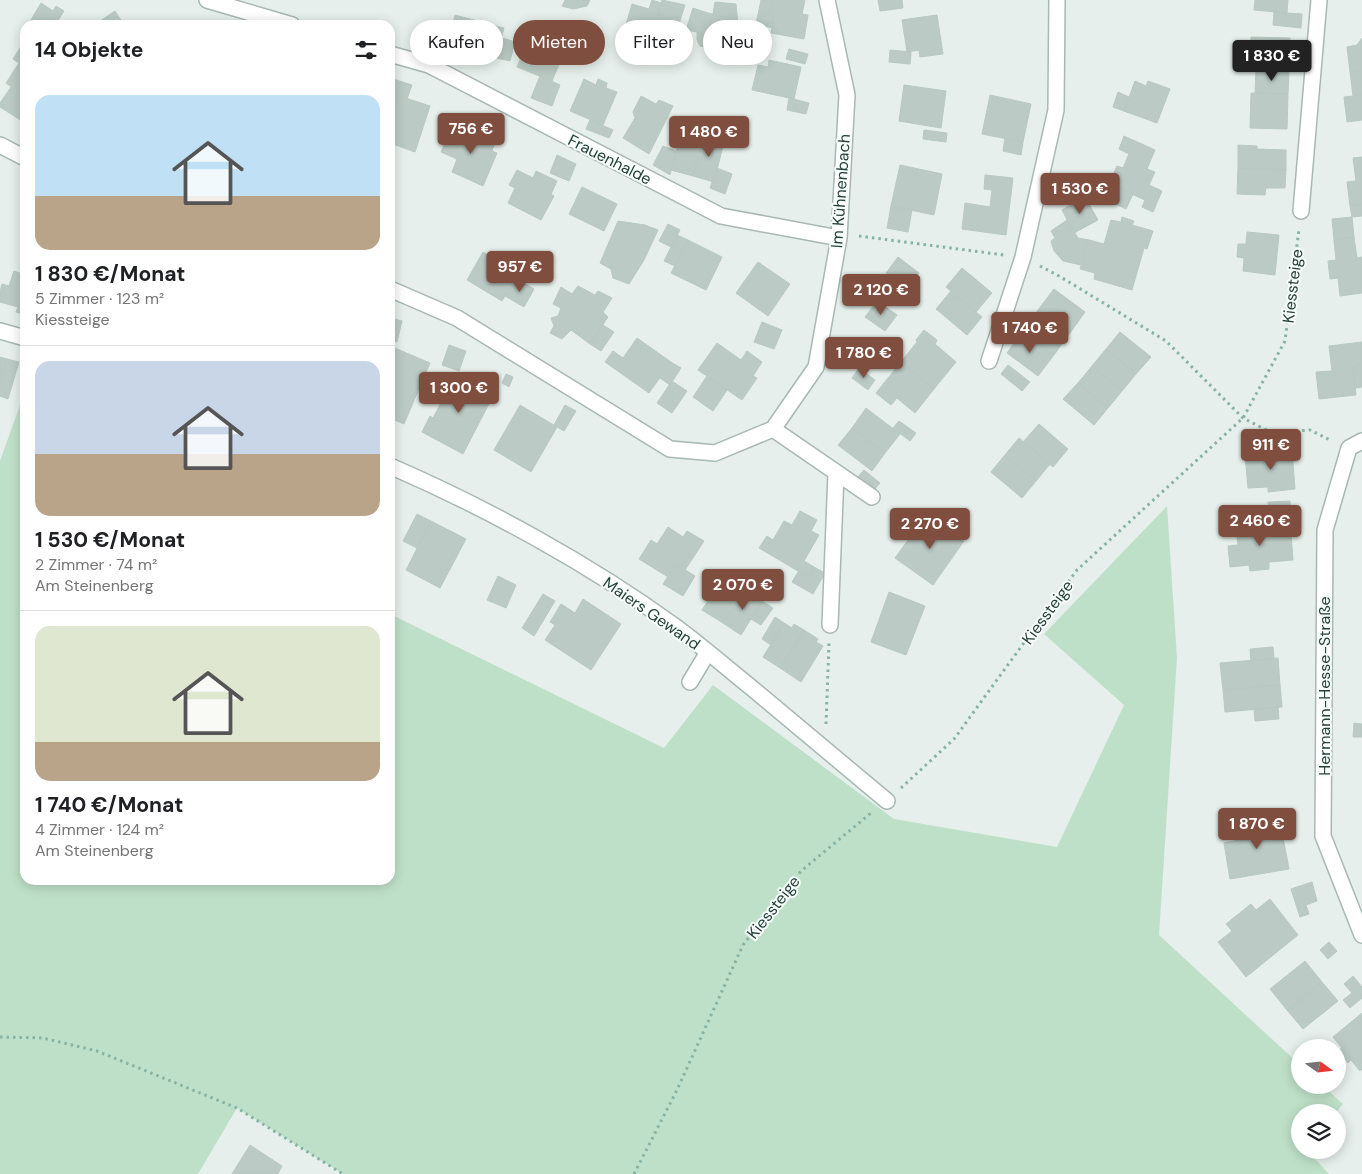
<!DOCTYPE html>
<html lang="de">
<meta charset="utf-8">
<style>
:root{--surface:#fff;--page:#f2f2f2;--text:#202124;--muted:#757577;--line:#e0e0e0;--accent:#7f4e3f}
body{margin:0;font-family:"DM Sans",sans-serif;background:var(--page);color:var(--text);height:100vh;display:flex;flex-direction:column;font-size:19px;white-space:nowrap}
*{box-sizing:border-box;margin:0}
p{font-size:16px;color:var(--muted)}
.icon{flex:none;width:28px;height:28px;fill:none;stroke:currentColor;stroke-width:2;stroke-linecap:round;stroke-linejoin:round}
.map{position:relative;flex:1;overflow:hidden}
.sheet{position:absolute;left:20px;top:20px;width:375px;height:865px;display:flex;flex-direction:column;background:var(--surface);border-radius:15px;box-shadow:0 2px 12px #0003}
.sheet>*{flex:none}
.hud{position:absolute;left:410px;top:20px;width:475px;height:45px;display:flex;gap:10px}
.needle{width:32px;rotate:105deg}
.controls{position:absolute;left:1291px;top:1039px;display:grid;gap:10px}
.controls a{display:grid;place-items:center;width:55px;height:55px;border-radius:50%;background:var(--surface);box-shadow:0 2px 12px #0003;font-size:25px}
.price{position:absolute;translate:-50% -42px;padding:0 11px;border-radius:5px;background:var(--accent);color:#fff;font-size:16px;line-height:32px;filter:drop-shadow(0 1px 2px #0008)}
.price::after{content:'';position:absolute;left:50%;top:30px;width:15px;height:11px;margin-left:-8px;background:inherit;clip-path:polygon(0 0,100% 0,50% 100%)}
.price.current{background:#222;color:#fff}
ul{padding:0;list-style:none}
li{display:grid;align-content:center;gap:10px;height:265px;padding:0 15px}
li+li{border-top:1px solid var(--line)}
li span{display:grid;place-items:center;height:155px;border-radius:15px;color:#555}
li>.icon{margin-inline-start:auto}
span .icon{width:90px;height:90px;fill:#fffc;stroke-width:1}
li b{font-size:21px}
h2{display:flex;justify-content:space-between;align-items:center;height:60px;padding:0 15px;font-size:21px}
.tag{padding:0 18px;border-radius:22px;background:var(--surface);box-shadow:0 2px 12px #0003;font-size:18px;line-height:45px}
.tag.current{background:var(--accent);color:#fff}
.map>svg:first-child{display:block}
.green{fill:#bfe0c8}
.building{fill:#bbcac4;stroke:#b8c9c2}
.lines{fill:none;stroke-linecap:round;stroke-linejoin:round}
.minor-casing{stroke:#a8b8b2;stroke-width:18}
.path{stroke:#86b3a5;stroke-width:3;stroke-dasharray:2.5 4;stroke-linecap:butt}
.minor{stroke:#fff;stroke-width:15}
.labels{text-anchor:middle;stroke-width:4;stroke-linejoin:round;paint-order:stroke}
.street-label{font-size:16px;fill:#24423a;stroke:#f7fbf9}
</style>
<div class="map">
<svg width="1362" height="1174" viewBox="0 0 1362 1174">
<rect width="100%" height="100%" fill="#e6efeb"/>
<path class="green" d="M25,391V880H390V614L664,748L713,685L894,819L1057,847L1124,705L1044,634L1167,506L1177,658L1159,935L1300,1065V1085H1322L1343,1104L1336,1112H1300V1150H1307L1329,1174H343L237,1108L198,1174H0V461Z"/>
<path class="building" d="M565,0H590L587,6L573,9L562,6Z
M652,0L661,3L656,21L667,24L659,56L620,45L632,4L649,9Z
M662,0L685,5L678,27L656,21Z
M761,0H772L769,16L774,17L773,28L756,24Z
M772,0H805L802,14L808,15L804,39L771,33L774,17L769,16Z
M878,0H902L903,8L880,11Z
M1255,0H1288L1287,13L1254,10Z
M715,2L736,4L738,26L743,27L740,37L738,36L733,57L727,59L707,53L709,48L700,46L697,40V32L702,31L708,13L713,14Z
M41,3L53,11L56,6L64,11L55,25H28Z
M693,8L708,13L702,31L697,32L686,30Z
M115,11L124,25H99L97,23Z
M1274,12L1302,14L1301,28L1273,25Z
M455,15L504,28L501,38L506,39L501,59L448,45Z
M937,15L943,54L920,57L919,50L907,52L902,20Z
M536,28L569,41L552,81L517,67L528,40L531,41Z
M1251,37L1290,38L1289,70L1250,68Z
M1362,38V71L1350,72L1347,47L1357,45Z
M506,39L515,42L510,61L501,59Z
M25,40V96L6,83L19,63L13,59Z
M789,49L808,54L805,64L786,59Z
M890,50L911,52L910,64L889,62Z
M769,60L801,67L794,99L752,90L758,65L768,67Z
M1256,69L1289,70L1288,94L1255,93Z
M1362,71V95L1353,96L1350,72Z
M540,76L560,85L552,106L531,98Z
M390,78L412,85L407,99L390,93Z
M584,79L596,85L598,79L607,83L606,88L617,92L603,125L570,111Z
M1135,81L1146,86L1148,81L1170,89L1157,123L1124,111Z
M904,85L946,91L941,128L899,121Z
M11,87L25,96V123L0,107V103Z
M1118,92L1129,97L1124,111L1113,107Z
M390,93L430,106L415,152L390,143Z
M1251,93L1288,94L1287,129L1250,128Z
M990,95L1031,104L1023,142L982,134Z
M1362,95V120L1347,122L1344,97Z
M641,96L656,104L659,100L673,106L649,154L623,138L635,118L633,112Z
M789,98L809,103L806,114L787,110Z
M590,120L613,130L609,138L586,129Z
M683,127L705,133L693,176L671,170Z
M470,128L487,135L484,141L494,145L492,151L497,153L483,186L452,172L457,159L441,152L450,132L466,138Z
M924,130L947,133L946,142L923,139Z
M705,133L719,136L717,140L724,142L714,182L693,176Z
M1124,136L1155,150L1147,169L1155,172L1149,185L1162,191L1153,212L1142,207L1145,200L1109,184L1117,166L1123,168L1129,154L1119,149Z
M1005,138L1023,142L1021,155L1003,151Z
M1238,145L1257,146V149L1286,150V170L1238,168Z
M663,146L676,151L670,175L653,165Z
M557,155L576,164L569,181L550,173Z
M1362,157V204L1350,206L1347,182L1356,181L1353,158Z
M900,165L942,174L934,215L891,206Z
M717,168L732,174L725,194L710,188Z
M1238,168L1286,170L1285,188H1266L1265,195L1237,194Z
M517,170L533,178L536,171L557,181L551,194L554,196L541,220L508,203L515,188L509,185Z
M985,175L1013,178L1006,235L962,229L965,203L990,207L992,190L984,189Z
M1109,184L1133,194L1126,209L1102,198Z
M582,187L617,204L604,231L569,214Z
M1085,197L1098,220L1074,233L1062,210Z
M1362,204V216L1352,217L1350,206Z
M891,206L912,210L908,232L887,228Z
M1122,217L1134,221L1132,225L1153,231L1147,249L1144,248L1132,290L1094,279L1095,273L1080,269L1089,240L1104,244L1111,220L1121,222Z
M1352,217L1354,237L1334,240L1332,219Z
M1067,220L1078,238L1089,240L1081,265L1063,261L1054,251L1051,241L1055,238L1051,231Z
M618,221L645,225L658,230L644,260L629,284L613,278L611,269L600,263Z
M668,224L680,230L671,247L659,241Z
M1247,232L1279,235L1275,275L1243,271L1244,258L1237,257L1238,244H1246Z
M677,235L688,240L675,266L664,261Z
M1354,237L1357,258L1362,257V293L1340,296L1338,278L1330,279L1328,261L1336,260L1334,240Z
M688,240L722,257L706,290L671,273Z
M483,252L494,259L498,253L522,266L502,301L467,280Z
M898,257L919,273L908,287L912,290L900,306L879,290L890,276L886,273Z
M758,262L790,284L768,316L736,293Z
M962,268L992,293L976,312L946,287Z
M14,271L25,275V315L16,312L18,307L0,302V292L2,284L9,286Z
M515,278L534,289L524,307L505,296Z
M578,286L595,295L598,291L612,298L603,312L608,317L590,344L571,330L562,339L550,333L554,326L551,318L558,316L561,308L553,304L561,287L572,294Z
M1054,289L1085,312L1070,333L1038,310Z
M951,291L982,317L967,335L936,309Z
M877,301L897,315L885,331L865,317Z
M1038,310L1070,333L1054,355L1022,332Z
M390,318L402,321L397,342L390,340Z
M762,322L782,330L774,349L754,342Z
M603,325L614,332L601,351L590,344Z
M924,330L937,340L935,344L956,362L934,389L901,362L917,342L916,340Z
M1022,332L1054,355L1038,376L1007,353Z
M1120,332L1151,357L1136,374L1106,349Z
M637,338L671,362L649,393L605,362L613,351L623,358Z
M1362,342V365L1353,366L1356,395L1319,399L1316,372L1332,371L1329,346Z
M717,343L741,360L747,351L762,362L753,376L757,378L742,400L698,370Z
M449,345L466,351L459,371L442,365Z
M390,346L430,363L404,424L390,418Z
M1106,349L1136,374L1122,391L1092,366Z
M0,357L7,359L0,383Z
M7,359L19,362L8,399L0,396V383Z
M671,362L681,368L670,385L660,378Z
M901,362L934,389L915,413L897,398L891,405L876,393Z
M1008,365L1030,382L1022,391L1001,374Z
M1362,365V387L1356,388L1353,366Z
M1092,366L1122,391L1108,408L1078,383Z
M859,368L875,380L868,390L852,378Z
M506,374L513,377L509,387L502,383Z
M707,376L727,390L713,411L693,397Z
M454,378L468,385L472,379L495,392L463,454L422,432L430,416L433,418Z
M672,381L687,391L672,413L657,403Z
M1078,383L1108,408L1094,425L1063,399Z
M520,405L557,427L531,472L494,450Z
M565,405L576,411L564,431L554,425Z
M866,408L900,434L885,453L852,428Z
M899,421L916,433L910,441L893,428Z
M1039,424L1068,449L1053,467L1023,442Z
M852,428L885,453L872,471L838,445Z
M1019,438L1050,464L1036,481L1004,456Z
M1292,451L1295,489L1268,492V487L1248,488L1245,455Z
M1004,456L1036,481L1022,498L991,472Z
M864,470L880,483L874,490L858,477Z
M1290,501L1291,510L1269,512L1268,502Z
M800,511L817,520L811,531L819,535L804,561L814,567L808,577L759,548L767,536L773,540L784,521L792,525Z
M1275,511L1277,524L1253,526L1252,514Z
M417,514L431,521L417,548L403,541Z
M927,514L964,541L933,585L895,558Z
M431,521L466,539L440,588L406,570Z
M1277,524L1278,534L1291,533L1293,560L1269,562V569L1250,571L1249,565L1230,567L1228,546L1238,545L1236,528Z
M668,527L683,537L687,531L704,541L685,570L676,564L668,577L639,559L651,540L657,544Z
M676,564L695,576L683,596L663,584Z
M814,567L825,573L813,594L792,582L798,572L808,577Z
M716,570L724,576L710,597L702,592Z
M498,576L516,585L506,608L487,600Z
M724,576L732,580L734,577L747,585L723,623L702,610Z
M747,585L758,593L756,597L762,601L741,635L723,623Z
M889,592L925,606L906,655L871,642Z
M543,594L555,601L534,636L522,628Z
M583,599L621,624L591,670L545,640L555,625L550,622L561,604L575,613Z
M762,601L773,608L761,625L751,619Z
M775,617L784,623L771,645L762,639Z
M784,623L792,628L794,624L804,630L780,668L763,657Z
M804,630L818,639L816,642L823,646L801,682L780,668Z
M1273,647L1274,659L1251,661L1250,649Z
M1278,658L1280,685L1223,690L1220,663Z
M1280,685L1282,707L1225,712L1223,690Z
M1278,707L1279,719L1255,721L1254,709Z
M1354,723L1362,724V737H1353Z
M1270,811L1274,833L1282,832L1289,869L1230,879L1224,843L1253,837L1249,815Z
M1312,882L1317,901L1306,905L1309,914L1300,917L1291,889Z
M1270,899L1298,935L1246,977L1218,942L1232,931L1226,924L1251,904L1256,910Z
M1329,942L1337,951L1328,959L1320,950Z
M1305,961L1322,982L1287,1010L1270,989Z
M1353,976L1362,987V998L1350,1008L1343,1000L1352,993L1344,984Z
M1322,982L1338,1001L1303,1029L1287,1010Z
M1362,1013V1069L1360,1071L1351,1060L1348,1063L1338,1051L1342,1048L1333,1037Z
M250,1145L282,1166L278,1174H232Z"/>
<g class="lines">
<g class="minor-casing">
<path id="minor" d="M207,0L292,25
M390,54L429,65L721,216L839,238
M0,145L25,158
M1301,211L1319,0
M390,289L457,318L670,449L715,453L773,429L816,367L839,238L847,95L827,0
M0,331L25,338
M989,361L1023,257L1056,110L1057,0
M773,429L872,497
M1362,441L1349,448L1325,530L1323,836L1362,935
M390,466C487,508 591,565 676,627C703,647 727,668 753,689C797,726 842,763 887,801
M830,625L836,473
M690,682L708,652"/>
</g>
<path class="path" d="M859,236L1004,255
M1040,266L1059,276L1166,341L1243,418L1272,433L1310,430L1332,441
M826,724L829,643
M901,788L954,739L1077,570L1243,418L1285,341L1299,229
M0,1037L43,1038L97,1051L237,1108L343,1174
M634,1174L677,1090L743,945L801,871L871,813"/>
<use href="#minor" class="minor"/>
</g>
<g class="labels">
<g class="street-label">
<text transform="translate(610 159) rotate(27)" y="6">Frauenhalde</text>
<text transform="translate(840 191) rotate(-86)" y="6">Im Kühnenbach</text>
<text transform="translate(1292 286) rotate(-83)" y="6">Kiessteige</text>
<text transform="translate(1047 612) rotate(-54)" y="6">Kiessteige</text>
<text transform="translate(652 613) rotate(35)" y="6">Maiers Gewand</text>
<text transform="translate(1324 686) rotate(-90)" y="6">Hermann-Hesse-Straße</text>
<text transform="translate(773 907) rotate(-52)" y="6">Kiessteige</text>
</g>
</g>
</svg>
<div class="controls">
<a><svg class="needle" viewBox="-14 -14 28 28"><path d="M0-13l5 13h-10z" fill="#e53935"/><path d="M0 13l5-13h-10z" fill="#757577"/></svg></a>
<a><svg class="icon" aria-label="layers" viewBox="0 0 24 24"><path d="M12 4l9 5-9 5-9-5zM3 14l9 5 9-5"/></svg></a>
</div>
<b class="price current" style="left:1272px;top:82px">1 830 €</b>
<b class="price" style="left:471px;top:155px">756 €</b>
<b class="price" style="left:709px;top:158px">1 480 €</b>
<b class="price" style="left:1080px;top:215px">1 530 €</b>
<b class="price" style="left:520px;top:293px">957 €</b>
<b class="price" style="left:881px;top:316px">2 120 €</b>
<b class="price" style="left:1030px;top:354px">1 740 €</b>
<b class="price" style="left:864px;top:379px">1 780 €</b>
<b class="price" style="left:459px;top:414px">1 300 €</b>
<b class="price" style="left:1271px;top:471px">911 €</b>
<b class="price" style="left:1260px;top:547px">2 460 €</b>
<b class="price" style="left:930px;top:550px">2 270 €</b>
<b class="price" style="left:743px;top:611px">2 070 €</b>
<b class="price" style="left:1257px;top:850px">1 870 €</b>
<div class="hud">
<a class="tag">Kaufen</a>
<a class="tag current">Mieten</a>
<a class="tag">Filter</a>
<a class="tag">Neu</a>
</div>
<section class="sheet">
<h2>14 Objekte<svg class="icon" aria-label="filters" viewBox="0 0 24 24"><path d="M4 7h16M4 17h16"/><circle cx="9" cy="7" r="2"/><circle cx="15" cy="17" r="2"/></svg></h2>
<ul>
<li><span style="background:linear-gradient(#bfe0f5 65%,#b9a48a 0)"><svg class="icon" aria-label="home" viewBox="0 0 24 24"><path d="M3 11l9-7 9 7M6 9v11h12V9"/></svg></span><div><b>1 830 €/Monat</b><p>5 Zimmer · 123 m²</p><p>Kiessteige</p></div></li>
<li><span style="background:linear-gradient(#c9d6e8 60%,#b9a48a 0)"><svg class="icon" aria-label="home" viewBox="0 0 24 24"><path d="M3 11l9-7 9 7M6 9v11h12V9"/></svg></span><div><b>1 530 €/Monat</b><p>2 Zimmer · 74 m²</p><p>Am Steinenberg</p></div></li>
<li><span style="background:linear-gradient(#dfe7d0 75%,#b9a48a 0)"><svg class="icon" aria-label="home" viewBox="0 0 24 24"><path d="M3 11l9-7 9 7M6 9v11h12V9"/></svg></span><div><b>1 740 €/Monat</b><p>4 Zimmer · 124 m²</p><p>Am Steinenberg</p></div></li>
</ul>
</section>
</div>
